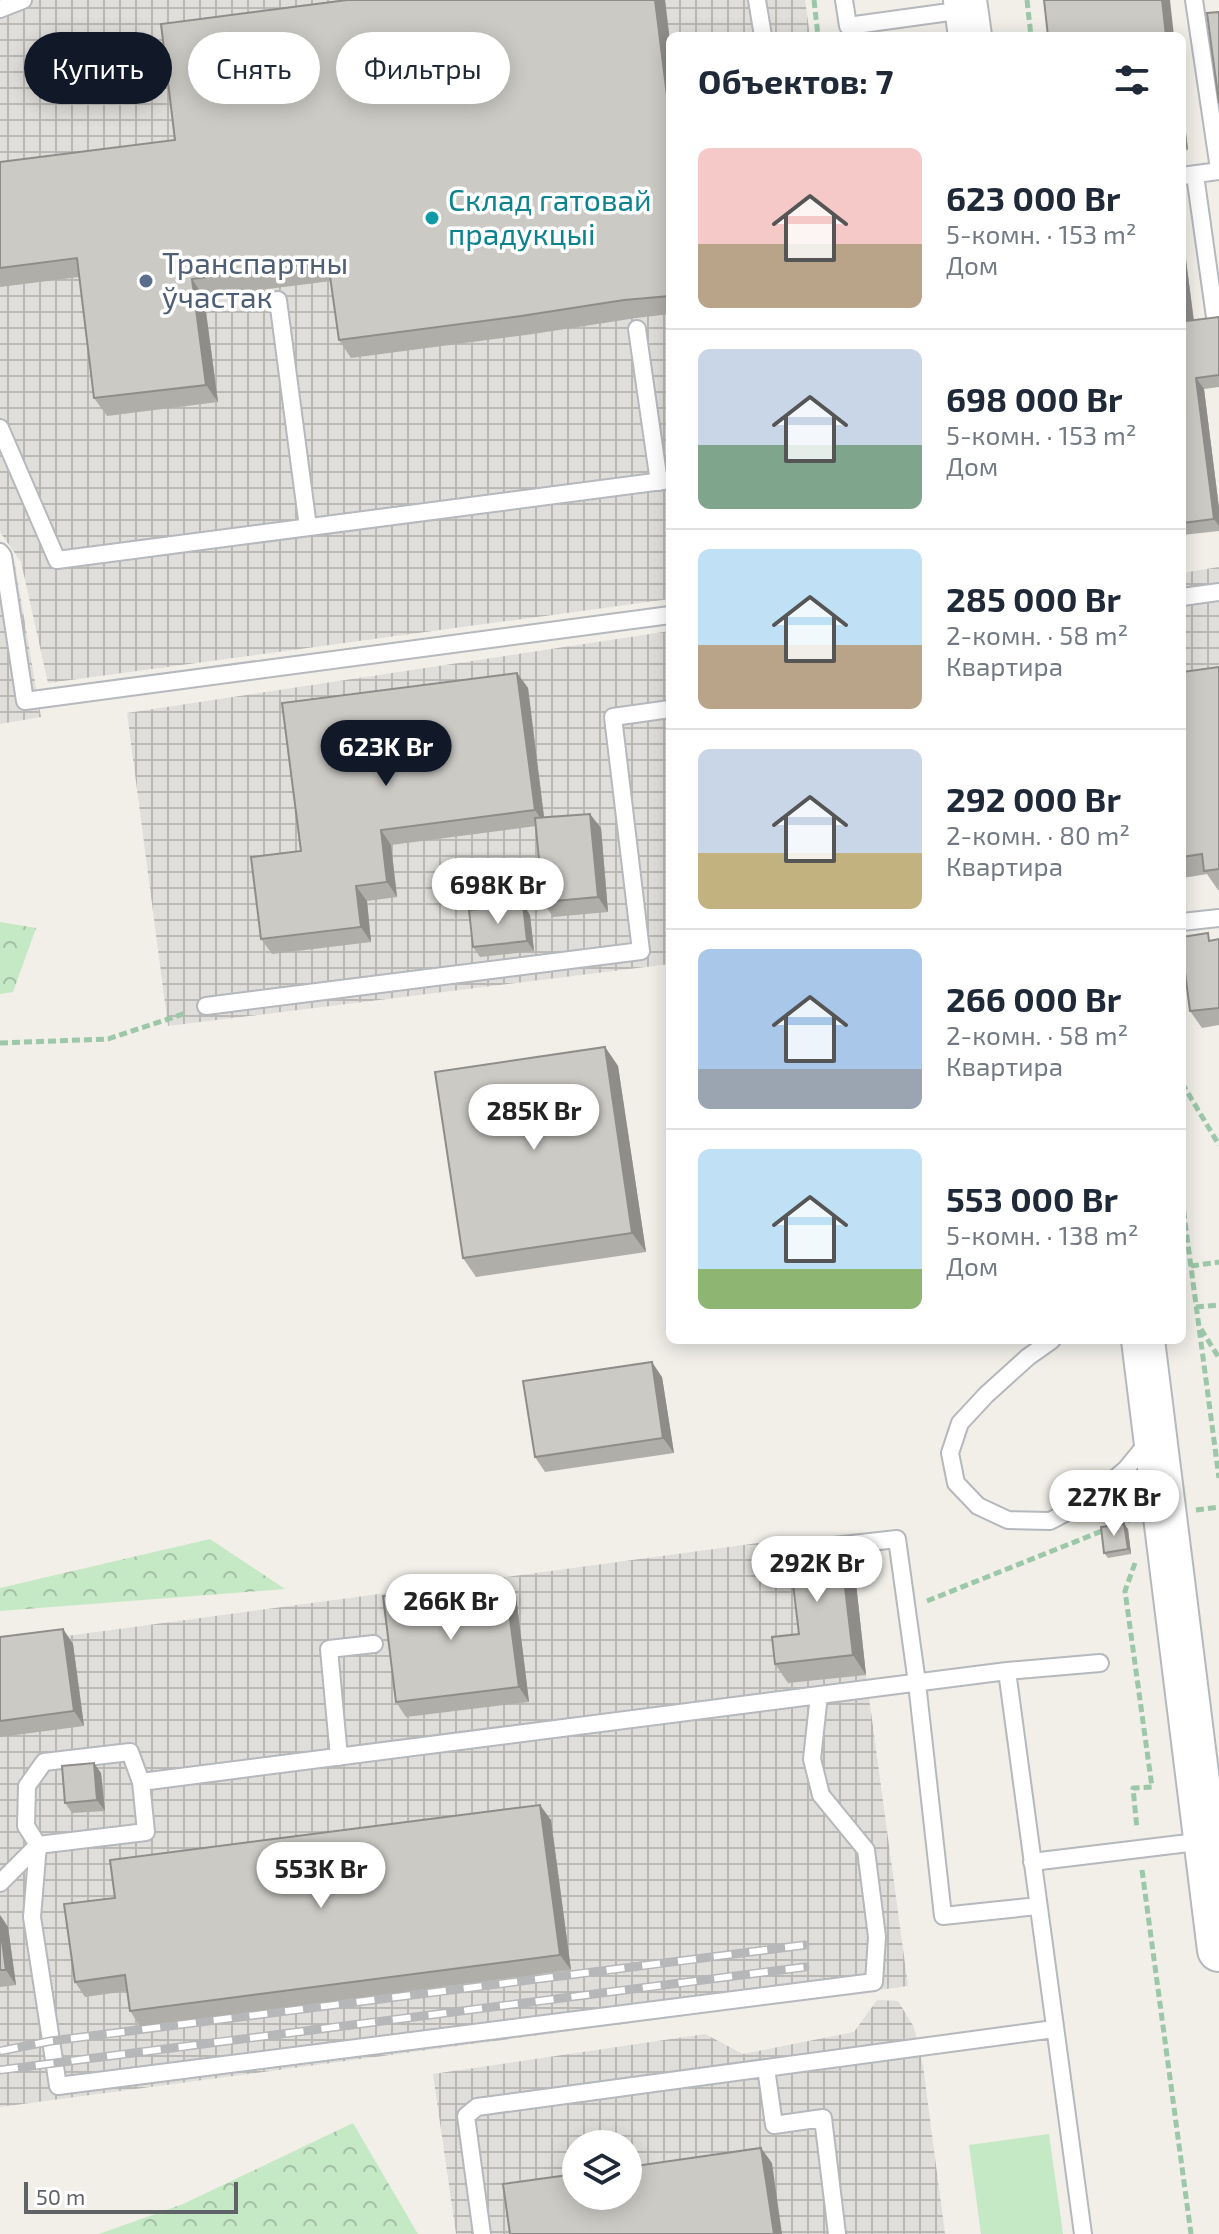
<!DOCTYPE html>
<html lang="ru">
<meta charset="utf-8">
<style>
:root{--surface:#fff;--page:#f6f6f7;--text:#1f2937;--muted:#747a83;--line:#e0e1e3;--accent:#111827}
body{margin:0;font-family:"Exo 2",sans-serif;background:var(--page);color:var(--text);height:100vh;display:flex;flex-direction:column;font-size:30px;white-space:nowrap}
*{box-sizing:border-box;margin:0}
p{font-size:26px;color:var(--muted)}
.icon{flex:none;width:44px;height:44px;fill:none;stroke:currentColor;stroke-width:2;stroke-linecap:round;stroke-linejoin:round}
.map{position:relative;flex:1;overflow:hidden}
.drawer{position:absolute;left:666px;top:32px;width:520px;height:1312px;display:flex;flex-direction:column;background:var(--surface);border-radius:12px;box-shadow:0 4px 20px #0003}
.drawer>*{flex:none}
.banner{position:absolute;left:24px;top:32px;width:522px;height:72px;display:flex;gap:16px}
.buttons{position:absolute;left:562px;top:2130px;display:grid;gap:16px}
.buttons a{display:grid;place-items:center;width:80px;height:80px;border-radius:50%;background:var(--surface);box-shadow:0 4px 20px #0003;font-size:40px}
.scale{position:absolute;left:24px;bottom:20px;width:214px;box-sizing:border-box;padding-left:8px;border:4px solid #5f6368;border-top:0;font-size:22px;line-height:28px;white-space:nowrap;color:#5f6368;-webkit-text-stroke:6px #fff;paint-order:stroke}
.price{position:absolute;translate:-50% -68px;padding:0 18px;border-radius:28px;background:#fff;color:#222;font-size:26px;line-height:52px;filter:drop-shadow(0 2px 4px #0008)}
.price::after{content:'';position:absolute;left:50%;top:48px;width:24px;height:18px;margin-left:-12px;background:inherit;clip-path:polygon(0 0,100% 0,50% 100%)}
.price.on{background:var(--accent);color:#fff}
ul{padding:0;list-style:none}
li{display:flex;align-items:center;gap:24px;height:200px;padding:0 32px}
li+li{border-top:2px solid var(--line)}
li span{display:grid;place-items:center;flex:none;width:224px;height:160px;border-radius:12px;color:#555}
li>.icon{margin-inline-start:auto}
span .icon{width:96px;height:96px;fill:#fffc;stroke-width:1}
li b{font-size:34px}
h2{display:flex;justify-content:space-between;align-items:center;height:96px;padding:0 32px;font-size:34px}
.tag{padding:0 28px;border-radius:36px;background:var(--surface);box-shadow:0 4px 20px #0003;font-size:28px;line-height:72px}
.tag.on{background:var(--accent);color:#fff}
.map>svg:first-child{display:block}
.industrial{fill:url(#industrial-grid);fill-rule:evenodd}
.grass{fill:#c5e8c5}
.forest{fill:url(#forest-crowns)}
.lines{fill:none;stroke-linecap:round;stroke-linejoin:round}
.service-casing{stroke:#b5b8bc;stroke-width:20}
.tertiary-casing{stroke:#b5b8bc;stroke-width:46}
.path{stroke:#9cc7a9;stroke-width:5;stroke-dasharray:8 4;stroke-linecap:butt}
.service{stroke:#fff;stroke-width:16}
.tertiary{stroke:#fff;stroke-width:42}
.rail-casing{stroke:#b6b7b8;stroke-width:9}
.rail{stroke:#fff;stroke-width:6;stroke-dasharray:18;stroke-linecap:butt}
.wall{fill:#afaea9}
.shaded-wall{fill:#8f8d8a}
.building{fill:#cccac5;stroke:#8f8d8a;stroke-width:2}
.culture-dot{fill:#0f9aa8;stroke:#fff;stroke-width:3}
.service-dot{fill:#5c6f8a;stroke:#fff;stroke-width:3}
.labels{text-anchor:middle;stroke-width:7;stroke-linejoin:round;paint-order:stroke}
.culture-label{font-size:30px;fill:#0d838f;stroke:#fff;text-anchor:start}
.service-label{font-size:30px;fill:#4e5e75;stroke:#fff;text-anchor:start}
</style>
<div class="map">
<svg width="1219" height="2234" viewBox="0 0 1219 2234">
<defs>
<pattern id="industrial-grid" width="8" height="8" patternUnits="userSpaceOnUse" patternTransform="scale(2)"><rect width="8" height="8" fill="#e0deda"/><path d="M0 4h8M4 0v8" fill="none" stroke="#b9b8b5"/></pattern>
<pattern id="forest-crowns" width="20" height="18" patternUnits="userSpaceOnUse" patternTransform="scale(2)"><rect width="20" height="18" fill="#c5e8c5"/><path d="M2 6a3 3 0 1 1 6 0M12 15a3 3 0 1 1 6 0" fill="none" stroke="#a3c0a4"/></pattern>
</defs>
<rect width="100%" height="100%" fill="#f1efe8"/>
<path class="industrial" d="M0,0H805L810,36H670V599L48,683L21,562L0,532Z
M0,542L14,559L41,717L0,724Z
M1219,567V892L1215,873L1182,878V573Z
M670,631V964L168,1026L127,713Z
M788,1539L792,1563L853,1556L866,1675L908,1986L0,2107V1645Z
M877,2000L898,2001L914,2027L923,2066L945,2234H456L433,2074L705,2034L743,2054L854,2032ZM576,2144H628V2196H576Z"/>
<path class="grass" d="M1049,2134L1063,2234H981L969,2145Z"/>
<path class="forest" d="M0,922L36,928L13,992L0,994Z
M210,1539L285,1589L0,1611V1588Z
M353,2123L418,2234H99L183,2204Z"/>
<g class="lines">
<g class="service-casing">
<path id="service" d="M757,0L763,36
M844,0L848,26L964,10
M1194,0L1219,169
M0,9L23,0
M1195,175L1215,317
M1182,176L1219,171
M278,300L308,527
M637,329L659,482
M0,428L57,560L670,480
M0,552L3,556L25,701L670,615
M1182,597L1219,592
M1182,922L1219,918
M206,1006L641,951L613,717L670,709
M1052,1340L1028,1357L986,1395L960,1423L950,1453L956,1483L978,1506L1008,1520L1050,1521L1090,1500L1126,1469L1149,1441
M825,1547L897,1539L917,1683L943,1916L1038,1906
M1007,1671L1083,2234
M339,1757L329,1649L374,1644
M141,1782L130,1752L44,1762L27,1786L26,1826L38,1845L32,1917L58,2086L874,1982L877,1937L866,1850L821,1795L812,1759L819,1695
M1032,1862L1205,1841
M0,1883L38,1845L146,1832L141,1782L1007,1671L1100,1663
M766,2068L774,2125L823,2118L837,2234
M482,2234L466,2116L477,2107L1054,2029"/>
</g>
<g class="tertiary-casing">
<path id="tertiary" d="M965,0L970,36
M1143,1340L1219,1950"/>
</g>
<path class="path" d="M814,0L818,36
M1027,0L1031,36
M0,1043L108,1039L186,1013
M1182,1083L1219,1145
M1182,1199L1219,1478
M1191,1266L1219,1262
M1196,1307L1219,1305
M1201,1329L1219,1358
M1196,1510L1219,1507
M1135,1563L1125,1591L1152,1787L1133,1788L1137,1829
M927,1601L1132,1519
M1142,1870L1191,2234"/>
<use href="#service" class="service"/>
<use href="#tertiary" class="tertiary"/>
<g class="rail-casing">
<path id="rail" d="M0,2051L51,2041L805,1945
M0,2070L805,1967"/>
</g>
<use href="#rail" class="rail"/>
</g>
<path class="wall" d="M665,0L670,42V314L636,318L533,334L351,358L339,340L331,281L204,297L218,402L107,416L94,398L79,277L0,287V162L175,140Z
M1182,99L1188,150L1182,151Z
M1182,248L1185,252L1194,320L1219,317V387L1204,389L1219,508V531L1182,535Z
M1219,667V890H1218L1207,874L1182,878V672Z
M517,673L528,688L544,817L601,828L608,912L553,917L543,902L536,826L391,845L397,897L367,901L371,942L272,954L261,939L301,851Z
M530,915L534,951L480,957L473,947Z
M1219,939V1025L1202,1028L1190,1011L1213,940Z
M605,1047L618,1066L646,1252L476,1277L463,1258Z
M662,1377L674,1453L545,1472L535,1457Z
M1128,1529L1131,1554L1108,1558L1104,1553Z
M839,1537L853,1556L866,1675L788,1683L775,1664L799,1634Z
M505,1581L516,1596L529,1702L406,1717L396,1702Z
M63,1629L73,1644L84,1726L0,1737V1637Z
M101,1773L105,1811L72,1813L65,1803Z
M551,1820L571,1970L140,2026L130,2011L127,1991L85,1997L75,1982L115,1898Z
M0,1915L8,1927L16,1985L0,1987Z"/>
<path class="shaded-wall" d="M655,0H665L670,42V120Z
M1162,0H1170L1174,36H1166Z
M1182,99L1188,150L1182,141Z
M1182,248L1185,252L1195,332L1187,321L1182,278Z
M192,279L204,297L218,402L206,385Z
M1196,378L1204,389L1219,508V526L1214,519Z
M517,673L528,688L545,825L535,810Z
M590,814L601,828L608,912L598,897Z
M381,830L391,845L397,897L387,882Z
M356,886L367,901L371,942L361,927Z
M523,904L530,915L534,951L527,941Z
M605,1047L618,1066L646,1252L632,1233Z
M652,1362L662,1377L674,1453L663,1438Z
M1124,1524L1128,1529L1131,1554L1128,1549Z
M839,1537L853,1556L866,1675L853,1655Z
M505,1581L516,1596L529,1702L519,1687Z
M63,1629L73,1644L84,1726L74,1711Z
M94,1763L101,1773L105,1811L97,1800Z
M540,1805L551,1820L571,1970L560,1955Z
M0,1915L8,1927L16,1985L6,1970L0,1927Z
M761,2148L772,2163L782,2234H774Z"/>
<path class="building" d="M347,0H655L670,120V296L624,300L521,316L339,340L328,262L192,279L206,385L94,398L77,258L0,268V162L175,140L161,24Z
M1044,0H1162L1166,36H1048Z
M1219,12V103L1207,13Z
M1182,278L1187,321L1219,317V375L1196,378L1214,519L1182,523Z
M1219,667V869L1204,871L1202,854L1182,857V672Z
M517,673L535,810L381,830L387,882L356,886L361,927L261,939L251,857L301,851L282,703Z
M590,814L598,897L543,902L535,818Z
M523,904L527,941L473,947L469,910Z
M1208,933L1209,941L1219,939V1008L1190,1011L1182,949V937Z
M605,1047L632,1233L463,1258L435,1072Z
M652,1362L663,1438L535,1457L523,1381Z
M1124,1524L1128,1549L1104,1553L1101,1527Z
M839,1537L853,1655L775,1664L772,1637L799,1634L788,1542Z
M505,1581L519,1687L396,1702L383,1596Z
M63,1629L74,1711L0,1721V1637Z
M94,1763L97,1800L65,1803L62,1766Z
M540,1805L560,1955L130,2011L125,1975L75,1982L64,1904L115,1898L110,1860Z
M0,1927L6,1970H0Z
M761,2148L774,2234H510L503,2184L576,2174V2196H628V2167Z"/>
<circle class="culture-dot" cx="432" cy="218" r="8"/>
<circle class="service-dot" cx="146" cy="281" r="8"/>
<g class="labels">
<g class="culture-label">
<text x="448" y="211">Склад гатовай<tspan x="448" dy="34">прадукцыі</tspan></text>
</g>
<g class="service-label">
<text x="162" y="274">Транспартны<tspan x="162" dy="34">ўчастак</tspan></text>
</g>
</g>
</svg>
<div class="buttons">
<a><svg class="icon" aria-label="layers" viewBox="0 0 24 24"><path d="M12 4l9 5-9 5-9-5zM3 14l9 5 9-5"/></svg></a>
</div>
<div class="scale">50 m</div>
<b class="price on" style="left:386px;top:788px">623K Br</b>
<b class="price" style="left:498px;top:926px">698K Br</b>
<b class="price" style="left:534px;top:1152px">285K Br</b>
<b class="price" style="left:1114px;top:1538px">227K Br</b>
<b class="price" style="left:817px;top:1604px">292K Br</b>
<b class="price" style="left:451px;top:1642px">266K Br</b>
<b class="price" style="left:321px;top:1910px">553K Br</b>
<div class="banner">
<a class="tag on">Купить</a>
<a class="tag">Снять</a>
<a class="tag">Фильтры</a>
</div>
<section class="drawer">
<h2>Объектов: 7<svg class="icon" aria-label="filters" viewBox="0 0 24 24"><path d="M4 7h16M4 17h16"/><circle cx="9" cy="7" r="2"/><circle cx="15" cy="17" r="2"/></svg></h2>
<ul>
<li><span style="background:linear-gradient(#f6c9c9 60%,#b9a48a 0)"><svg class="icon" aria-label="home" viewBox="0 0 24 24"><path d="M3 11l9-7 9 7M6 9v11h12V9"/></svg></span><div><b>623 000 Br</b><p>5-комн. · 153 m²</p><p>Дом</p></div></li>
<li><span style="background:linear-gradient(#c9d6e8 60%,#7fa58c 0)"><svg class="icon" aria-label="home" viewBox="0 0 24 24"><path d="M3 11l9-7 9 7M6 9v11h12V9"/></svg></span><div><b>698 000 Br</b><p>5-комн. · 153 m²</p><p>Дом</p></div></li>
<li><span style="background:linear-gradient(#bfe0f5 60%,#b9a48a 0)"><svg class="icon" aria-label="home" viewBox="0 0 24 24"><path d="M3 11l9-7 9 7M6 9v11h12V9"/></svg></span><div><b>285 000 Br</b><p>2-комн. · 58 m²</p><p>Квартира</p></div></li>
<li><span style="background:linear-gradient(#c9d6e8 65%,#c2b280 0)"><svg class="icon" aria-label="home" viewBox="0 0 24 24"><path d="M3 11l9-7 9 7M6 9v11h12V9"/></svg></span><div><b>292 000 Br</b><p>2-комн. · 80 m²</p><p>Квартира</p></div></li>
<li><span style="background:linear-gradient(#a9c7e8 75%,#9aa5b1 0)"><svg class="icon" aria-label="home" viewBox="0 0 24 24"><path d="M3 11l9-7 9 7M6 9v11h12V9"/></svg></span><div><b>266 000 Br</b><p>2-комн. · 58 m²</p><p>Квартира</p></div></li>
<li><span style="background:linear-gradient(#bfe0f5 75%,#8fb573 0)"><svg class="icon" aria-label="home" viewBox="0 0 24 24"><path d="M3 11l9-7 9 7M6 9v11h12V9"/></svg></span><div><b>553 000 Br</b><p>5-комн. · 138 m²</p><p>Дом</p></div></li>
</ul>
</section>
</div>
